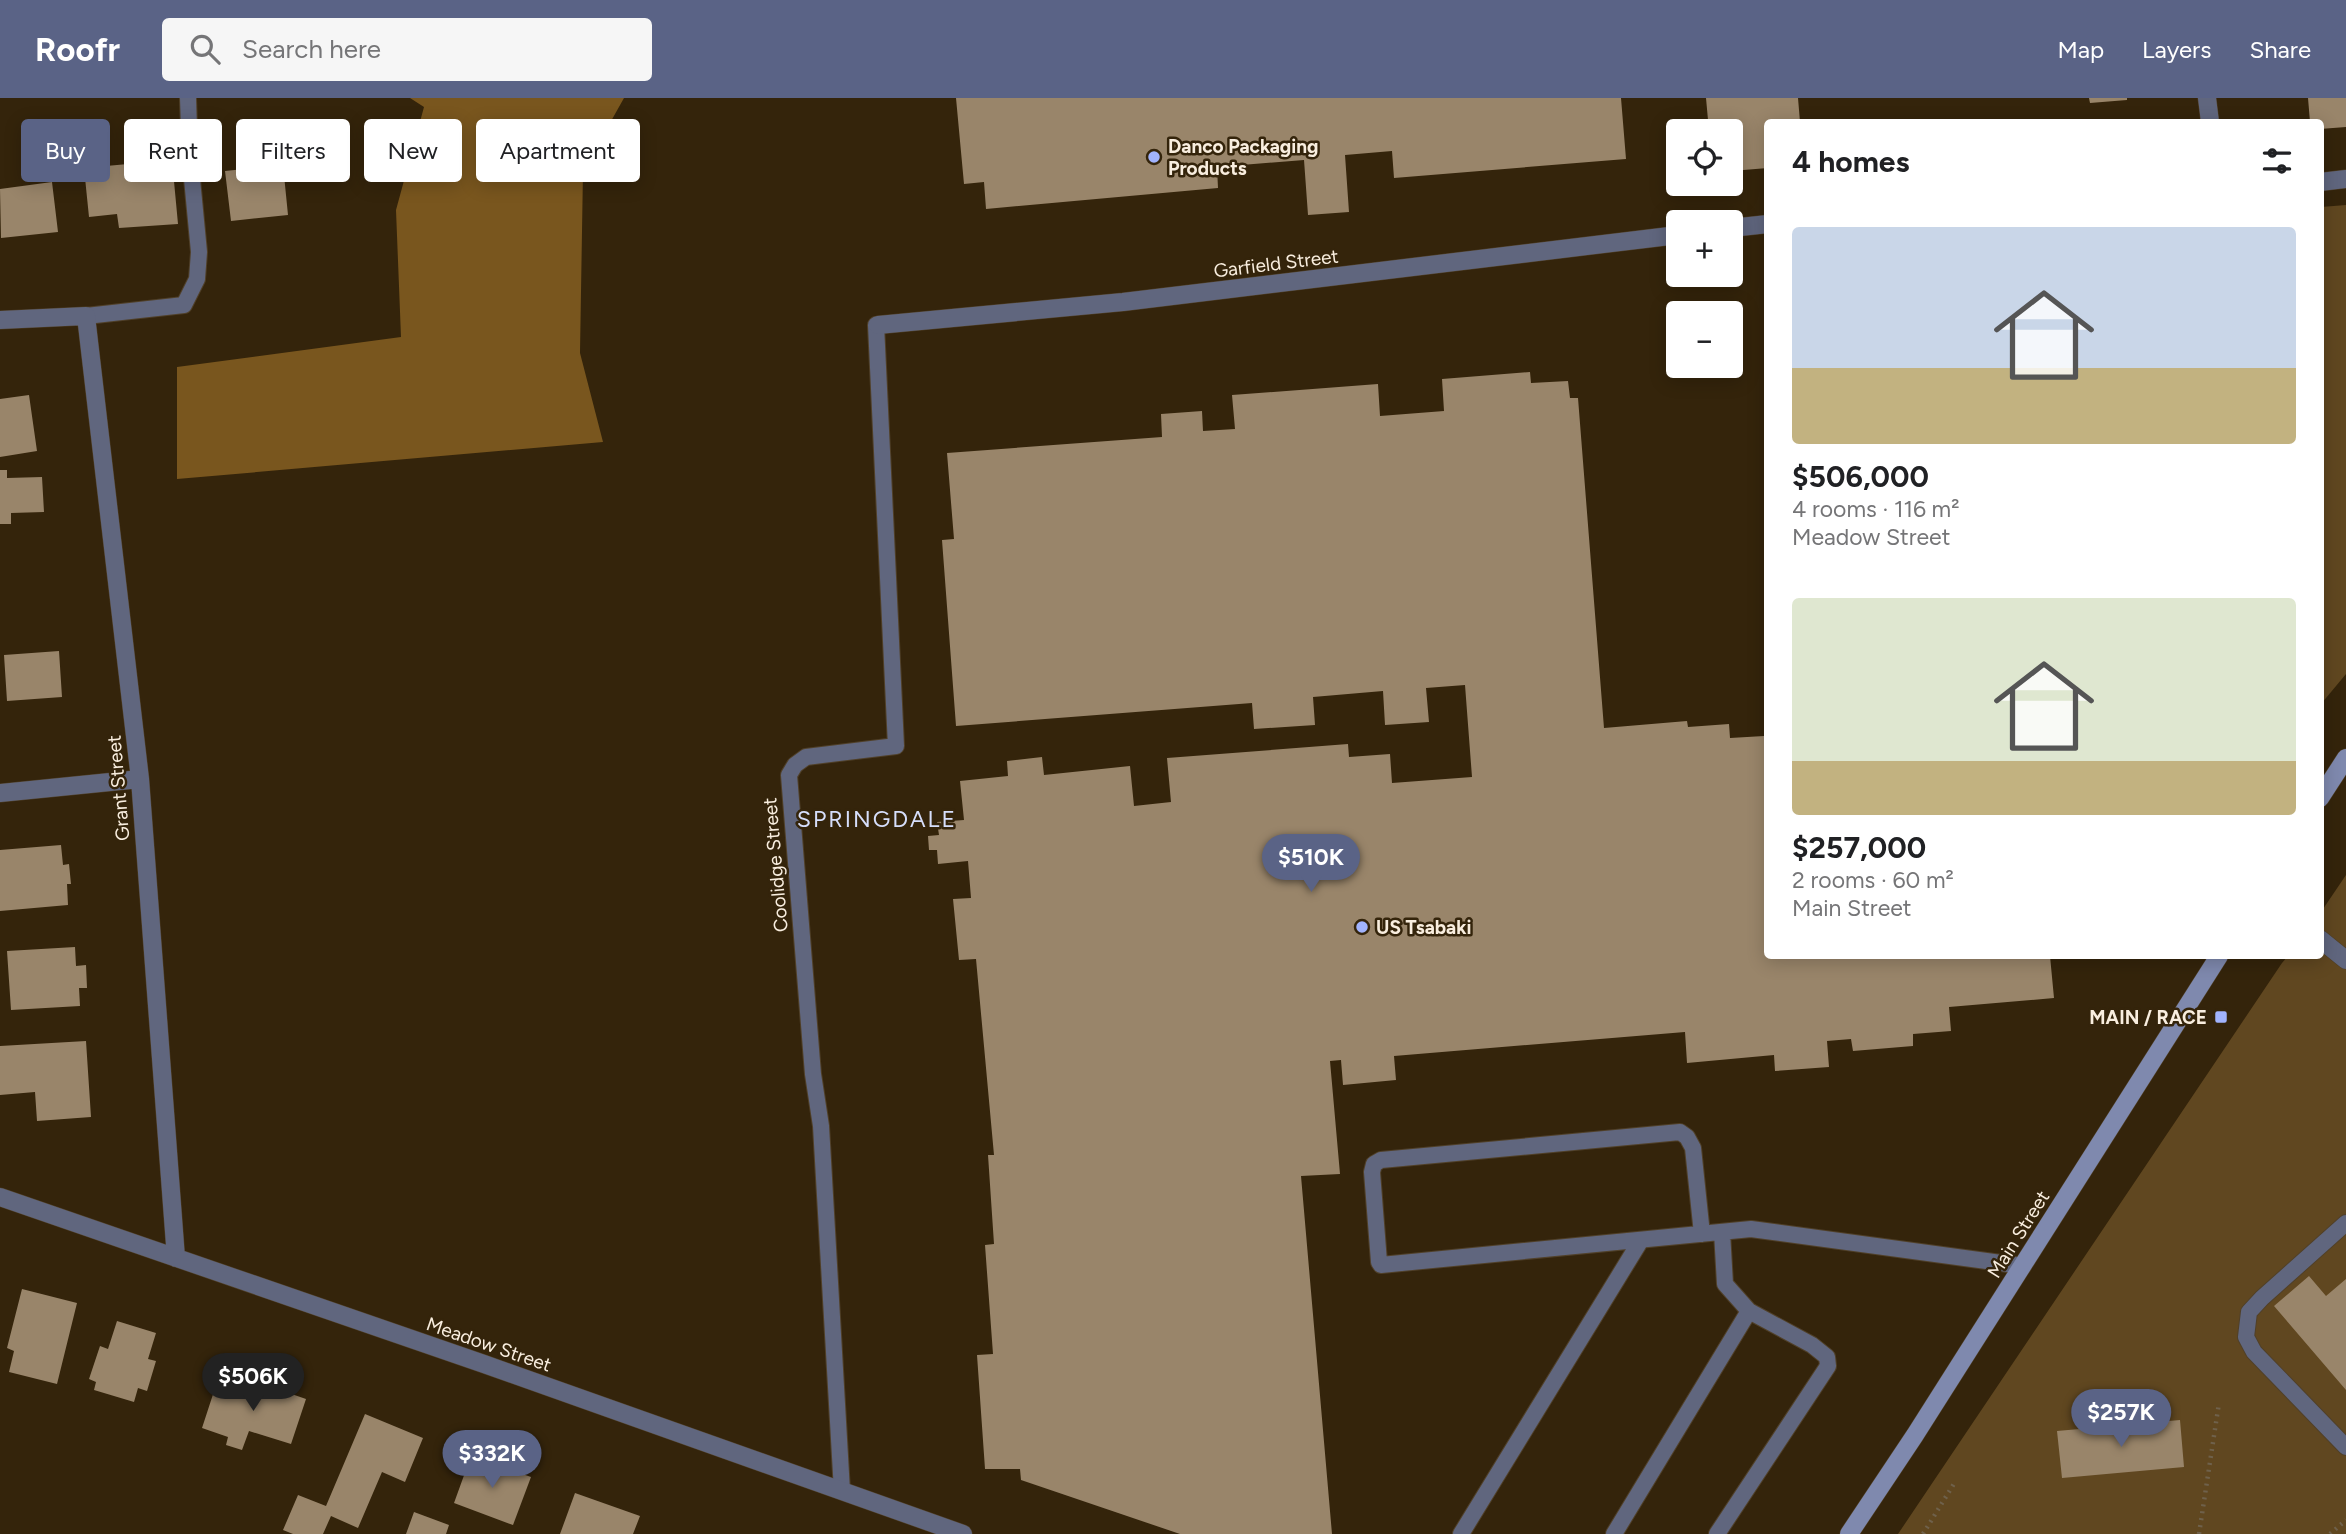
<!DOCTYPE html>
<meta charset="utf-8">
<style>
:root{--surface:#fff;--page:#f6f6f6;--text:#202124;--muted:#757577;--accent:#5a6386}
body{margin:0;font-family:Figtree,sans-serif;background:var(--page);color:var(--text);height:100vh;display:flex;flex-direction:column;font-size:26px;white-space:nowrap}
*{box-sizing:border-box;margin:0}
p{font-size:23px;color:var(--muted)}
.icon{flex:none;width:38px;height:38px;fill:none;stroke:currentColor;stroke-width:2;stroke-linecap:round;stroke-linejoin:round}
.map{position:relative;flex:1;overflow:hidden}
.details{position:absolute;left:1764px;top:21px;width:560px;height:840px;display:flex;flex-direction:column;background:var(--surface);border-radius:7px;box-shadow:0 4px 18px #0003}
.details>*{flex:none}
.top-card{position:absolute;left:21px;top:21px;width:665px;height:63px;display:flex;gap:14px}
.controls{position:absolute;left:1666px;top:21px;display:grid;gap:14px}
.controls a{display:grid;place-items:center;width:77px;height:77px;border-radius:7px;background:var(--surface);box-shadow:0 4px 18px #0003;font-size:35px}
.price{position:absolute;translate:-50% -60px;padding:0 16px;border-radius:24px;background:var(--accent);color:#fff;font-size:23px;line-height:46px;filter:drop-shadow(0 2px 4px #0008)}
.price::after{content:'';position:absolute;left:50%;top:42px;width:21px;height:16px;margin-left:-10px;background:inherit;clip-path:polygon(0 0,100% 0,50% 100%)}
.price.active{background:#222;color:#fff}
ul{padding:0;list-style:none}
li{display:grid;align-content:center;gap:14px;height:371px;padding:0 28px}
li span{display:grid;place-items:center;height:217px;border-radius:7px;color:#555}
li>.icon{margin-inline-start:auto}
span .icon{width:126px;height:126px;fill:#fffc;stroke-width:1}
li b{font-size:30px}
h2{display:flex;justify-content:space-between;align-items:center;height:84px;padding:0 28px;font-size:30px}
.tag{padding:0 24px;border-radius:7px;background:var(--surface);box-shadow:0 4px 18px #0003;font-size:24px;line-height:63px}
.tag.active{background:var(--accent);color:#fff}
header{display:flex;align-items:center;gap:42px;box-sizing:border-box;height:98px;padding:0 35px;background:var(--accent);color:#fff}
header strong{font-size:33px}
nav{display:flex;gap:38px;margin-inline-start:auto;font-size:24px}
.search{width:490px;height:63px;background:var(--page);display:flex;align-items:center;gap:18px;box-sizing:border-box;padding:0 24px;border-radius:7px;color:var(--muted);font-size:26px}
.map>svg:first-child{display:block}
.green{fill:#604720}
.forest{fill:#79561e}
.building{fill:#99856a}
.lines{fill:none;stroke-linecap:round;stroke-linejoin:round}
.service-casing{stroke:#504029;stroke-width:18}
.minor-casing{stroke:#504029;stroke-width:19}
.secondary-casing{stroke:#504029;stroke-width:19}
.path{stroke:#6f614b;stroke-width:4.5;stroke-dasharray:2 5;stroke-linecap:butt}
.service{stroke:#60667e;stroke-width:16}
.minor{stroke:#60667e;stroke-width:18}
.secondary{stroke:#7f89ae;stroke-width:18}
.poi-dot{fill:#a1b3fd;stroke:#34240b;stroke-width:2.5}
.labels{text-anchor:middle;stroke-width:5;stroke-linejoin:round;paint-order:stroke}
.poi-label{font-size:19px;font-weight:bold;fill:#f9eedf;stroke:#34240b;text-anchor:start}
.street-label{font-size:19px;fill:#f9eedf;stroke:#34240b}
.quarter-label{font-size:23px;letter-spacing:2px;fill:#d6defb;stroke:#34240b}
</style>
<header>
<strong>Roofr</strong>
<div class="search"><svg class="icon" aria-label="search" viewBox="0 0 24 24"><circle cx="10" cy="10" r="6"/><path d="M15 15l6 6"/></svg>Search here</div>
<nav><a>Map</a><a>Layers</a><a>Share</a></nav>
</header>
<div class="map">
<svg width="2346" height="1436" viewBox="0 0 2346 1436">
<rect width="100%" height="100%" fill="#34240b"/>
<path class="green" d="M2346,107V576L2321,606V109Z
M2346,777V1436H1898L2282,865L2288,858H2320L2321,814Z"/>
<path class="forest" d="M410,0H624L583,73L580,255L603,344L177,381V269L401,239L396,112L424,9Z"/>
<path class="building" d="M956,0H1621L1626,61L1394,80L1392,53L1345,57L1349,114L1308,117L1304,62L1217,69L1218,90L986,111L984,84L964,86Z
M1706,0H1798L1800,24H1768V70L1731,73V33H1709Z
M2089,0H2127V2L2090,5Z
M2308,0H2346V29L2320,31V24H2310Z
M172,62L178,126L119,130L117,116L89,119L84,70Z
M283,67L288,117L231,123L225,73Z
M52,84L58,134L1,140L0,91Z
M1530,274L1531,285L1568,283L1570,300H1578L1604,630L1687,623L1688,629L1729,626L1730,640L1764,638L1765,654H1768V858H2050L2054,900L1949,909L1951,933L1913,936V948L1853,953L1851,941L1827,943L1829,969L1775,973L1774,957L1687,965L1685,934L1394,958L1396,982L1343,987L1341,962L1330,963L1340,1076L1301,1078L1332,1436H1180L1021,1382L1020,1371H985L977,1257L993,1256L985,1147L994,1146L988,1057H994L976,861L959,862L953,801L971,800L968,763L938,766L937,752H929L928,738L939,737L937,724L964,722L960,683L1008,678L1007,663L1042,659L1044,677L1130,668L1134,708L1171,704L1167,660L1348,646L1349,659L1390,656L1392,685L1472,679L1465,587L1426,590L1429,624L1385,627L1383,593L1313,599L1315,627L1254,631L1252,605L956,628L942,442L954,441L947,355L1162,339L1161,316L1202,313L1203,333L1235,331L1232,297L1378,286L1380,318L1444,313L1442,281Z
M29,297L37,353L0,359V301Z
M0,372H7V380L42,379L44,414L11,415V426H0Z
M59,553L62,599L7,603L4,557Z
M61,747L63,767L69,766L71,786H67L68,807L0,813V752Z
M75,849L76,868L86,867L87,890H79L80,908L11,912L7,853Z
M86,943L91,1019L37,1023L35,994L0,997V948Z
M2309,1178L2326,1198L2346,1181V1292L2274,1208Z
M22,1191L77,1205L57,1286L9,1274L14,1253L7,1250Z
M117,1223L156,1235L148,1261L156,1263L147,1293L138,1290L134,1304L94,1292L96,1284L89,1281L100,1248L108,1251Z
M218,1281L246,1290L248,1281L306,1301L291,1346L249,1333L242,1352L226,1347L228,1339L202,1330Z
M365,1316L423,1340L405,1384L382,1374L358,1430L331,1418L323,1436H293L283,1432L298,1397L326,1408Z
M2180,1322L2184,1369L2062,1380L2057,1333Z
M471,1358L531,1379L513,1427L454,1405Z
M575,1395L640,1418L633,1436H560Z
M414,1414L449,1427L446,1436H406Z"/>
<g class="lines">
<g class="service-casing">
<path id="service" d="M86,218L184,207L197,181L199,154L190,60L188,0
M2346,1125L2262,1200L2249,1214L2246,1239L2254,1254L2346,1349
M1702,1136L1693,1050L1687,1039L1680,1034L1381,1062L1374,1066L1372,1074L1379,1164L1381,1167L1751,1131L2023,1168
M842,1393L821,1028L813,976L789,677L795,667L806,659L896,648L876,227H878
M1461,1436L1641,1142
M1614,1436L1749,1213L1725,1186L1722,1134
M1717,1436L1828,1268L1827,1259L1812,1247L1749,1213"/>
</g>
<g class="minor-casing">
<path id="minor" d="M2207,0L2210,24
M2320,84L2346,81
M1731,130L1768,126
M0,222L86,218L140,681L176,1160
M878,227L1123,204L1678,137
M0,695L140,681
M2320,841L2346,862
M0,1099L484,1266L963,1436"/>
</g>
<g class="secondary-casing">
<path id="secondary" d="M2320,700L2346,660
M1849,1436L1915,1337L2219,858"/>
</g>
<path class="path" d="M1923,1436L1955,1384
M2199,1436L2219,1305
M2330,1436L2346,1422"/>
<use href="#service" class="service"/>
<use href="#minor" class="minor"/>
<use href="#secondary" class="secondary"/>
</g>
<g class="poi-dot">
<circle cx="1154" cy="59" r="7"/>
<circle cx="1362" cy="829" r="7"/>
<rect x="2214" y="912" width="14" height="14" rx="3.5"/>
</g>
<g class="labels">
<g class="poi-label">
<text x="1168" y="55">Danco Packaging<tspan x="1168" dy="22">Products</tspan></text>
<text x="1376" y="836">US Tsabaki</text>
<text x="2207" y="926" text-anchor="end">MAIN / RACE</text>
</g>
<g class="street-label">
<text transform="translate(1276 165) rotate(-7)" y="7">Garfield Street</text>
<text transform="translate(118 690) rotate(-95)" y="7">Grant Street</text>
<text transform="translate(775 767) rotate(-95)" y="7">Coolidge Street</text>
<text transform="translate(2018 1136) rotate(-58)" y="7">Main Street</text>
<text transform="translate(489 1246) rotate(19)" y="7">Meadow Street</text>
</g>
<g class="quarter-label">
<text x="877" y="729">SPRINGDALE</text>
</g>
</g>
</svg>
<div class="controls">
<a><svg class="icon" aria-label="locate" viewBox="0 0 24 24"><circle cx="12" cy="12" r="6"/><path d="M12 2v4M12 18v4M2 12h4M18 12h4"/></svg></a>
<a>+</a>
<a>−</a>
</div>
<b class="price" style="left:1311px;top:796px">$510K</b>
<b class="price active" style="left:253px;top:1315px">$506K</b>
<b class="price" style="left:2121px;top:1351px">$257K</b>
<b class="price" style="left:492px;top:1392px">$332K</b>
<div class="top-card">
<a class="tag active">Buy</a>
<a class="tag">Rent</a>
<a class="tag">Filters</a>
<a class="tag">New</a>
<a class="tag">Apartment</a>
</div>
<section class="details">
<h2>4 homes<svg class="icon" aria-label="filters" viewBox="0 0 24 24"><path d="M4 7h16M4 17h16"/><circle cx="9" cy="7" r="2"/><circle cx="15" cy="17" r="2"/></svg></h2>
<ul>
<li><span style="background:linear-gradient(#c9d6e8 65%,#c2b280 0)"><svg class="icon" aria-label="home" viewBox="0 0 24 24"><path d="M3 11l9-7 9 7M6 9v11h12V9"/></svg></span><div><b>$506,000</b><p>4 rooms · 116 m²</p><p>Meadow Street</p></div></li>
<li><span style="background:linear-gradient(#dfe7d0 75%,#c2b280 0)"><svg class="icon" aria-label="home" viewBox="0 0 24 24"><path d="M3 11l9-7 9 7M6 9v11h12V9"/></svg></span><div><b>$257,000</b><p>2 rooms · 60 m²</p><p>Main Street</p></div></li>
</ul>
</section>
</div>
